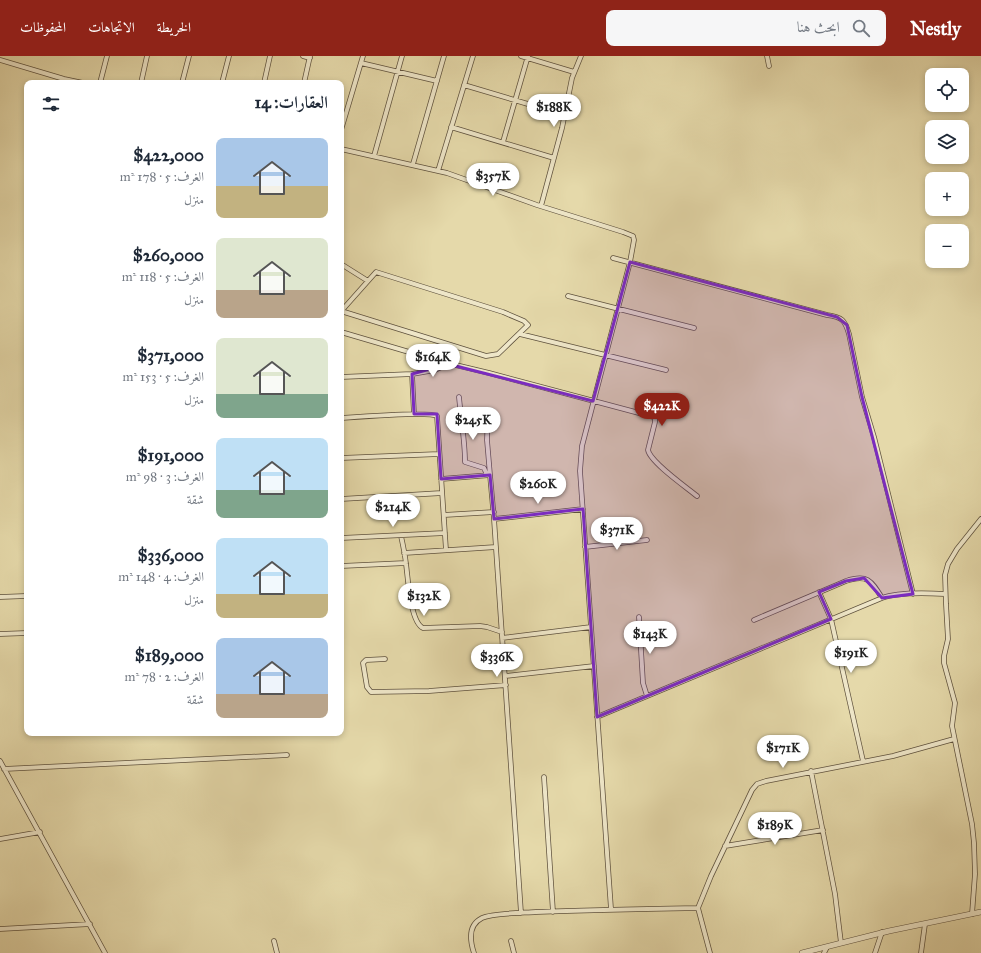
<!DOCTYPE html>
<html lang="ar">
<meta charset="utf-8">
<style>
:root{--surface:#fff;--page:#f6f6f7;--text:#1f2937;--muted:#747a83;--accent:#8f2418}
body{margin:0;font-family:"IM FELL Great Primer",Amiri,serif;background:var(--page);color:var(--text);direction:rtl;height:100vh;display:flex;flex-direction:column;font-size:15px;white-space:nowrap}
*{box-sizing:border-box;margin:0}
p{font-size:13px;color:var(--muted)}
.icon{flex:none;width:22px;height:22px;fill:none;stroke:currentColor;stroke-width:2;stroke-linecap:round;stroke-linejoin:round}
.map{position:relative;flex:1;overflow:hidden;direction:ltr}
.panel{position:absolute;left:24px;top:24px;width:320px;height:656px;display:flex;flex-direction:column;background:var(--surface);border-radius:8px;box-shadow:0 2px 6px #0003;direction:rtl}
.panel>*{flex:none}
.controls{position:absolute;left:925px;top:12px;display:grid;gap:8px}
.controls a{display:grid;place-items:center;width:44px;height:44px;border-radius:8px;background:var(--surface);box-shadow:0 2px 6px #0003;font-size:20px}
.price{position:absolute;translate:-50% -34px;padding:0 9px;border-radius:14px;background:#fff;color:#222;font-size:13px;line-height:26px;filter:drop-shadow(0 1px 2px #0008)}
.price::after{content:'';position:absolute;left:50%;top:24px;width:12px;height:9px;margin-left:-6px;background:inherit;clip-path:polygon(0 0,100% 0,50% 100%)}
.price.current{background:var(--accent);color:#fff}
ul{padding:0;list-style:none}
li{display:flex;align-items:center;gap:12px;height:100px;padding:0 16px}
li span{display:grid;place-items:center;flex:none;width:112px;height:80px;border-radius:8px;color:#555}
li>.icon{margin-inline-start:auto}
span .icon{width:48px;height:48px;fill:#fffc;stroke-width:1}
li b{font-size:17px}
h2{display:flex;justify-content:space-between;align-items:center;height:48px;padding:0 16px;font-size:17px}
header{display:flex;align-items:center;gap:24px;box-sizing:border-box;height:56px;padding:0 20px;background:var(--accent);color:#fff}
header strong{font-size:19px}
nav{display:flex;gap:22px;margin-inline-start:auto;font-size:14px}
.search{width:280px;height:36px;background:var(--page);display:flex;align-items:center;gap:10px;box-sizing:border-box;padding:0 14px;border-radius:8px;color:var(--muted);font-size:15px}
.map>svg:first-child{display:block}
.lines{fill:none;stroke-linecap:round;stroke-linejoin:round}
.minor-casing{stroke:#5f523e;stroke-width:5.5}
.tertiary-casing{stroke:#5f523e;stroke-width:6}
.minor{stroke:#eee6c8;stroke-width:4}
.tertiary{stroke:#eee6c8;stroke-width:5}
.marked{fill:#7b2cbf;fill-opacity:0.2;stroke:#7b2cbf;stroke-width:3;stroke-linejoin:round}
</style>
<header>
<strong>Nestly</strong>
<div class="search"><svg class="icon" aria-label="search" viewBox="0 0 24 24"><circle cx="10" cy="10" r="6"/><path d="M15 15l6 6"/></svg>ابحث هنا</div>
<nav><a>الخريطة</a><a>الاتجاهات</a><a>المحفوظات</a></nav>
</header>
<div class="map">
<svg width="981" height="897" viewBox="0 0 981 897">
<rect width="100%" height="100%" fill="#e5d9aa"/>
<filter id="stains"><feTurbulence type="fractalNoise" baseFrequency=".005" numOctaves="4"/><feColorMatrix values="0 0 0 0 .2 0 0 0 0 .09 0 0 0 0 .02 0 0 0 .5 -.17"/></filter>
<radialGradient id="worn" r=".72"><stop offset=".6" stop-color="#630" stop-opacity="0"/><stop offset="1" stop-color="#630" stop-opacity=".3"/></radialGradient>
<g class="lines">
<g class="minor-casing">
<path id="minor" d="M303,0L310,2
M521,0L574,16
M767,0L769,10
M0,4L64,23L83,27
M361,7L437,25
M100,27L107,0
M141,27L147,0
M182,27L189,0
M222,27L229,0
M264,27L270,0
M304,27L310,0
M464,29L565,59
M451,71L554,102
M341,74L363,0
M503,86L528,0
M341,93L447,117L537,149L623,176L633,180L634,184L630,206L582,390L580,415L611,853
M374,100L402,0
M413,108L444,0
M438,115L473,0
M541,150L562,72L572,22L581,0
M613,202L827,259C842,261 845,264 849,278L862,341L874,381L913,538
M341,208L368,225
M568,240L694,272
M341,255L344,252L376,216L503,256L524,265L528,269L498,298L486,300L341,255
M341,276L443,306L489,317L654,361L655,363V366L648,394C650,406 686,431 697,440
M520,278L666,314
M412,318L435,314L448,308
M341,321L412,318L414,358
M459,341C461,363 465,385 465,406L484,412L487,419
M488,356L487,384L490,419
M341,362C355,361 430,355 437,360L446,494
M341,402L439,398
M441,423L490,419L494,463L521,857
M341,443L442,437
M444,459L494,456
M494,463L583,453
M401,480C403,489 405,498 406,508C408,521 410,566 423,572L480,570L487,571L502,576
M341,482L445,477
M585,491L647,484
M404,497L496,491
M341,510L406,507
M819,536L831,563L863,705
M0,541L26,540
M639,561L643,627L647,640
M754,564L846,525C867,518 871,524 882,542
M0,578L27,577
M502,582L591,571
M385,603L366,604L363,607L367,631L371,636L429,635L506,629
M505,620L594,610
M597,661L882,542C898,536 928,537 945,538
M0,705L105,897
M4,713L287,699
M811,715L835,838L841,887
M544,721L553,856
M0,783L40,776
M725,790L823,774
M698,852L711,820L752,734L757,728L766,725L893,700L954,683
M972,858L975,818L974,787L972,768L952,670L955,647L944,607V600L948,583L946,548L945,519L948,508L957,493L981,463
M0,873L90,868
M274,885L277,897
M511,885L514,897
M474,897C470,885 468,869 482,862C493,857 523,857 536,856C590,854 644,853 698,852L710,897
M824,897L827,891
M875,897L882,876
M921,897L925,868"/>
</g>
<g class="tertiary-casing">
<path id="tertiary" d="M802,897L889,875L981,856"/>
</g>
<use href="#minor" class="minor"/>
<use href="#tertiary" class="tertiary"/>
</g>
<path class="marked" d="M630,206L837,261L847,269L862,341L913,538L882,542L864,522L846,525L819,536L831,563L597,661L583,453L494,463L490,419L441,423L437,358H414L412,318L448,308L593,345Z"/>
<rect width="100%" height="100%" filter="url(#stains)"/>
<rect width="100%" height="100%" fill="url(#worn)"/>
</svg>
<div class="controls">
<a><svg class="icon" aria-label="locate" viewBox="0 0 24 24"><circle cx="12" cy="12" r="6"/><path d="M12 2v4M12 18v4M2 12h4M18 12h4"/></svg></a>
<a><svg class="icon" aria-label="layers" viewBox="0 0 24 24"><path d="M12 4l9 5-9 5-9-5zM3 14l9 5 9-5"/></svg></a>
<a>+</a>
<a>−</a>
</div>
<b class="price" style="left:554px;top:72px">$188K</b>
<b class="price" style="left:493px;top:141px">$357K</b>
<b class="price" style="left:433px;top:322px">$164K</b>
<b class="price current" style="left:662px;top:371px">$422K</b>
<b class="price" style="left:473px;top:385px">$245K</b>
<b class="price" style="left:538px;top:449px">$260K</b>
<b class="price" style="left:393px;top:472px">$214K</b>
<b class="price" style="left:617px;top:495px">$371K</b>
<b class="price" style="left:424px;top:561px">$132K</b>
<b class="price" style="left:650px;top:599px">$143K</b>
<b class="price" style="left:851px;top:618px">$191K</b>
<b class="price" style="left:497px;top:622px">$336K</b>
<b class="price" style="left:783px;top:713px">$171K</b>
<b class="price" style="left:775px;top:790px">$189K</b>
<section class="panel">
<h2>العقارات: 14<svg class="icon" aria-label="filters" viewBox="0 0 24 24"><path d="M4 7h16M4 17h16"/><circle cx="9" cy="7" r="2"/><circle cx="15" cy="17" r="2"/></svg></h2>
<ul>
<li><span style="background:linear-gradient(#a9c7e8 60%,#c2b280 0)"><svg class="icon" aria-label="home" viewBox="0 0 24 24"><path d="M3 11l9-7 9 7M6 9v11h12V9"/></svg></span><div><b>$422,000</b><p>الغرف: 5 · 178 m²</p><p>منزل</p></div></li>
<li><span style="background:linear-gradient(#dfe7d0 65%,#b9a48a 0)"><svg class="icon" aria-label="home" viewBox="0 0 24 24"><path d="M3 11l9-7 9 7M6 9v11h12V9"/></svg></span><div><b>$260,000</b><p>الغرف: 5 · 118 m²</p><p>منزل</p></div></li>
<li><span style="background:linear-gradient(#dfe7d0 70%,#7fa58c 0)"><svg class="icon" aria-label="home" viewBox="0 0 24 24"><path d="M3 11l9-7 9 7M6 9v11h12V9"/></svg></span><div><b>$371,000</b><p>الغرف: 5 · 153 m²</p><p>منزل</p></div></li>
<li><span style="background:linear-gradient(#bfe0f5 65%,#7fa58c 0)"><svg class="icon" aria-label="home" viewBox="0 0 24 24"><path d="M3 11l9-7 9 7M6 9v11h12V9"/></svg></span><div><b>$191,000</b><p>الغرف: 3 · 98 m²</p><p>شقة</p></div></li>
<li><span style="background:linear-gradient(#bfe0f5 70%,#c2b280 0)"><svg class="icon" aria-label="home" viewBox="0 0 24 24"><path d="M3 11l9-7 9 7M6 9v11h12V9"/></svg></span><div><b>$336,000</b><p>الغرف: 4 · 148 m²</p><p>منزل</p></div></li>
<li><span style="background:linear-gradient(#a9c7e8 70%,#b9a48a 0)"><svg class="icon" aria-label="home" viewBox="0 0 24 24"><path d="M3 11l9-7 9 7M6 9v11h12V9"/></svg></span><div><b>$189,000</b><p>الغرف: 2 · 78 m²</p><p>شقة</p></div></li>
</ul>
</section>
</div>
